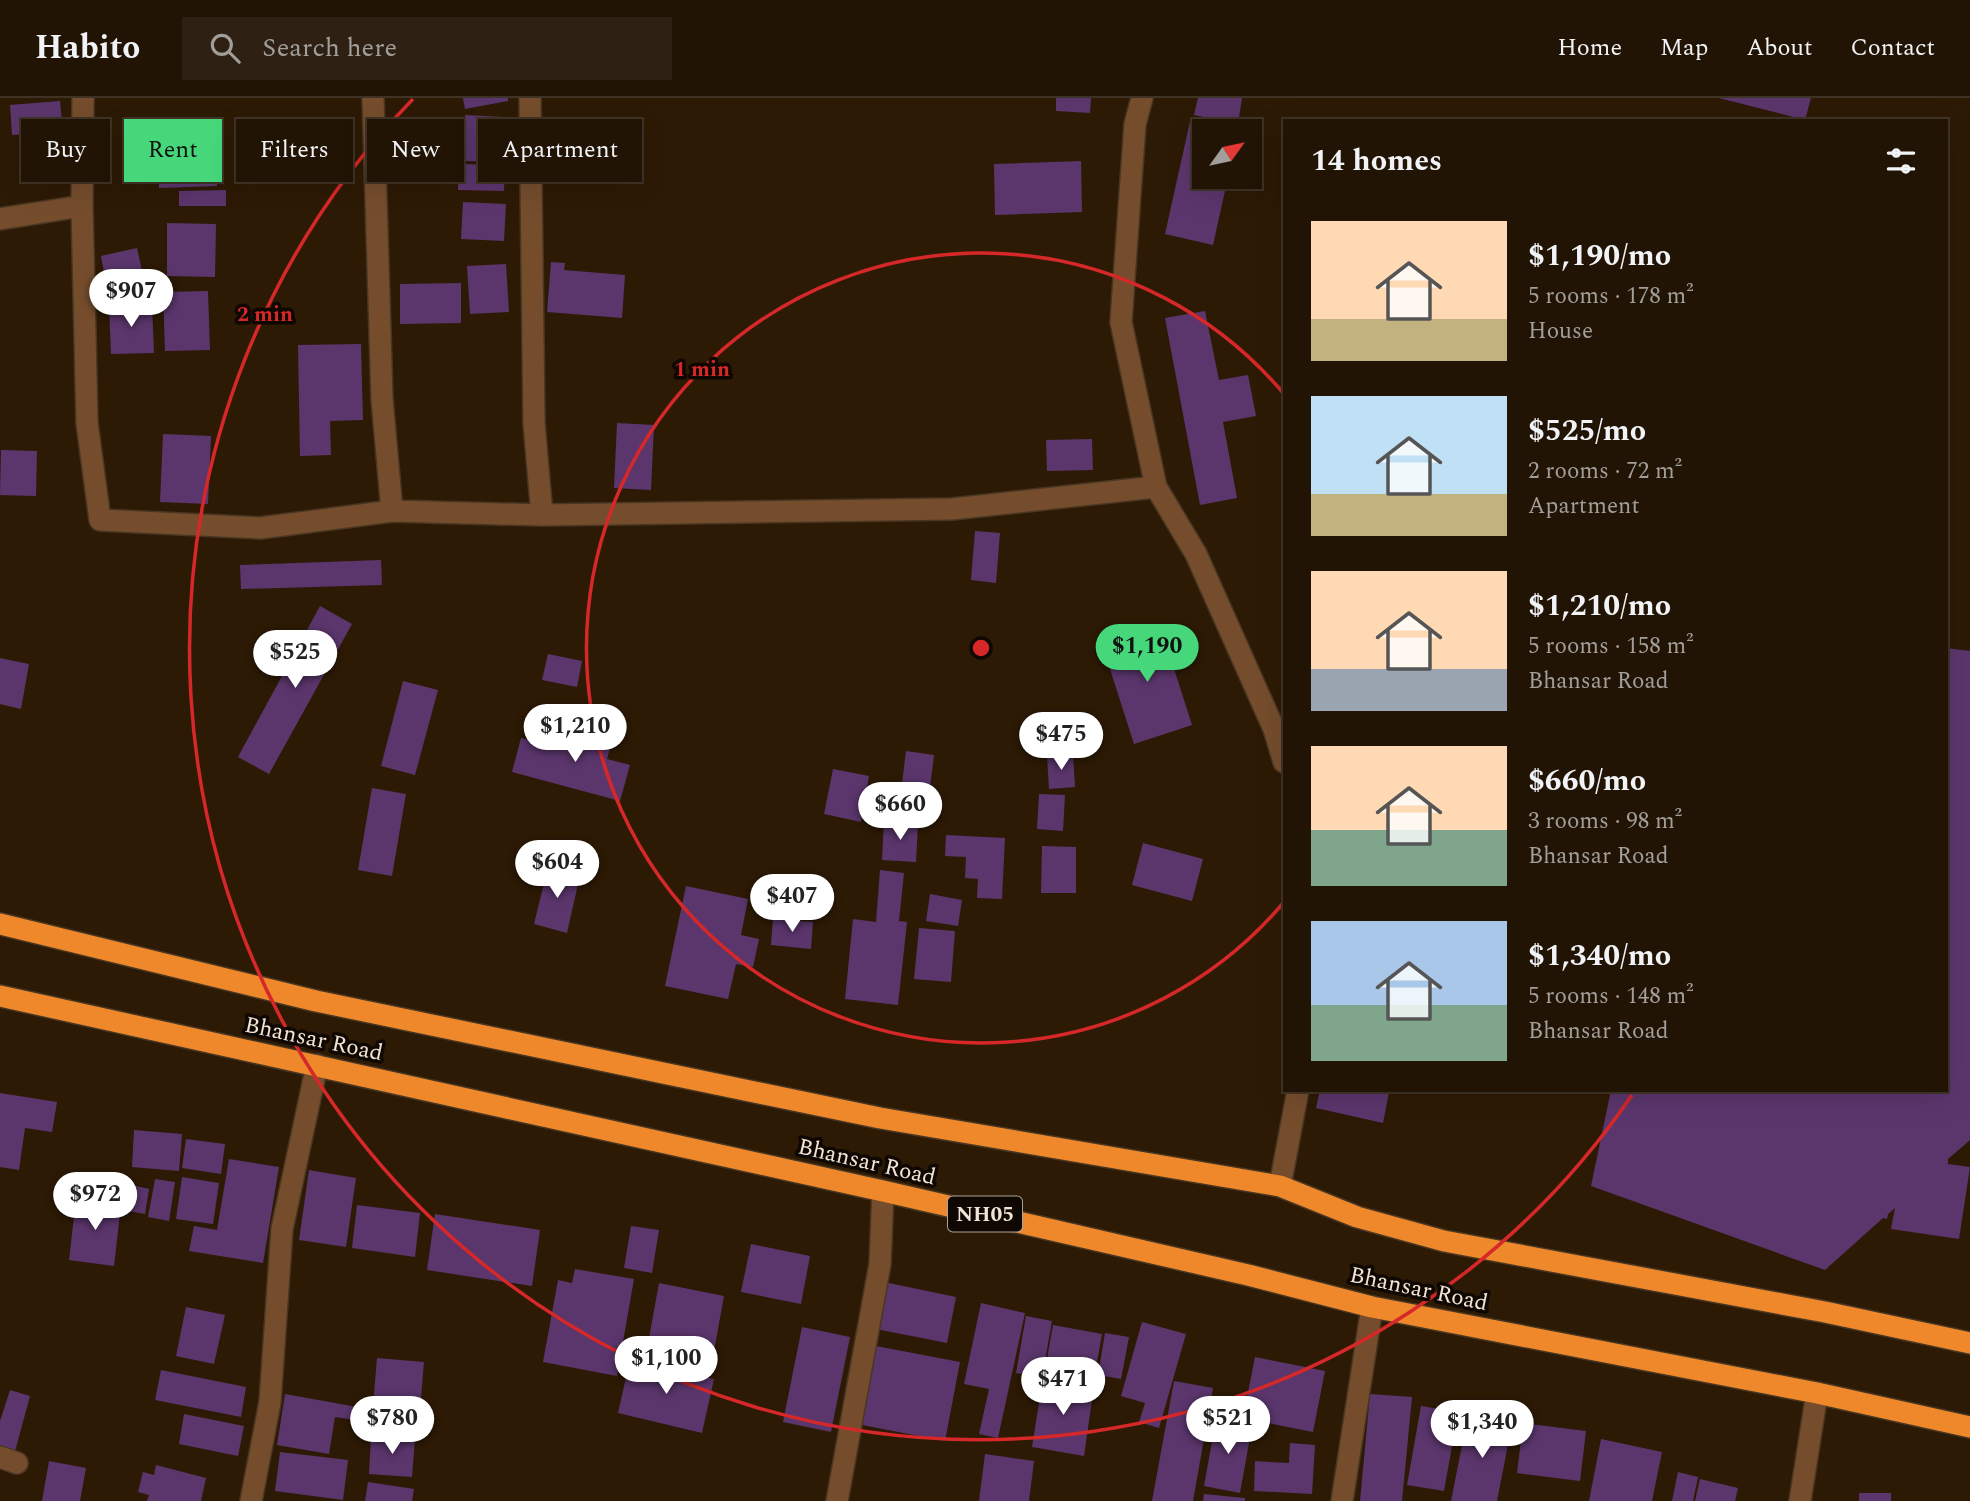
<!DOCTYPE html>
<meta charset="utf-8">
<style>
:root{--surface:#221404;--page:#2e2113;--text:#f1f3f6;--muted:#a29e9a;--line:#3f3326;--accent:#45d77a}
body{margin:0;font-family:Spectral,serif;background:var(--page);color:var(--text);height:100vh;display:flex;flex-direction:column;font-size:26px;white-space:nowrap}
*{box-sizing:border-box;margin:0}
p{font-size:23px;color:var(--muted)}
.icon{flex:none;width:38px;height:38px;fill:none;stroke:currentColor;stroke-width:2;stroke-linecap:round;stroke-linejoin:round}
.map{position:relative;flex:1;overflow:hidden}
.drawer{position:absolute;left:1283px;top:21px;width:665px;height:973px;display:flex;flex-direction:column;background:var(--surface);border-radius:0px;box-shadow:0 7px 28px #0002,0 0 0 2px var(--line)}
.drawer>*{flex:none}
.guide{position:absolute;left:21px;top:21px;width:665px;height:63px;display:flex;gap:14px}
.needle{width:46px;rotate:57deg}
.controls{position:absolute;left:1192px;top:21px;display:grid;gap:14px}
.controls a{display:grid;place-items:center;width:70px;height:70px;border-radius:0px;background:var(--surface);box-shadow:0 7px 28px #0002,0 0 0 2px var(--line);font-size:35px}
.price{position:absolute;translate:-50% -60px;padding:0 16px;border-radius:24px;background:#fff;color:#222;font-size:23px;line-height:46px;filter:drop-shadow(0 2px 4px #0008)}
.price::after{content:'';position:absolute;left:50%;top:42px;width:21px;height:16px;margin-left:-10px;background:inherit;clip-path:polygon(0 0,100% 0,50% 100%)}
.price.on{background:var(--accent);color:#111}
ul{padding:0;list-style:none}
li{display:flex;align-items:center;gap:21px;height:175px;padding:0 28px}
li span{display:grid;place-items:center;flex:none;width:196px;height:140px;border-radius:0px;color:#555}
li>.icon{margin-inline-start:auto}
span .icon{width:84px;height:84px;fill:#fffc;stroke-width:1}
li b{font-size:30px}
h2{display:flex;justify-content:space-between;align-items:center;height:84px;padding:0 28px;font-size:30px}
.pill{padding:0 24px;border-radius:0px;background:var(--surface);box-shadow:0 7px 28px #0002,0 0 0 2px var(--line);font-size:24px;line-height:63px}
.pill.on{background:var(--accent);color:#111}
header{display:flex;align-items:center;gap:42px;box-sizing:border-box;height:98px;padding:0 35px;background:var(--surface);border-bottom:2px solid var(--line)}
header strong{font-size:33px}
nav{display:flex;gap:38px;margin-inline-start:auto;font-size:24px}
.search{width:490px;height:63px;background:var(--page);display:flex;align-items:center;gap:18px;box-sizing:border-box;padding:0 24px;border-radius:0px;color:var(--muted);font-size:26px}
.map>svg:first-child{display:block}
.building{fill:#5b366d}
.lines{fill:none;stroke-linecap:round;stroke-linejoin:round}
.minor-casing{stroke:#483622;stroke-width:24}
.highway-casing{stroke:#483622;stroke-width:24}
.minor{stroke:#754d2d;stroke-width:21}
.highway{stroke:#ee882b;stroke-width:21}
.ring{fill:none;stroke:#d62828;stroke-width:3.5}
.labels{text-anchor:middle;stroke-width:7;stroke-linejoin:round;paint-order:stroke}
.shield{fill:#0f0702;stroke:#ada297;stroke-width:2}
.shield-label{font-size:21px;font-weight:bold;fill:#f1e4d7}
.street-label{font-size:23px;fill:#f1e4d7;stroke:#0f0702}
.centre{fill:#d62828;stroke:#0f0702;stroke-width:3.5}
.ring-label{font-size:21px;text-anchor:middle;font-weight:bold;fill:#d62828;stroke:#0f0702;stroke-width:7;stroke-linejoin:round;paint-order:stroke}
</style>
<header>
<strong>Habito</strong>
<div class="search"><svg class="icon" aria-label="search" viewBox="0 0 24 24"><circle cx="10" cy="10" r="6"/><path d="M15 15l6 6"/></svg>Search here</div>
<nav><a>Home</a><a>Map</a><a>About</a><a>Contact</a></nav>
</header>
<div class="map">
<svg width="1970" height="1403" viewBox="0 0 1970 1403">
<rect width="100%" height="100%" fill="#2d1a05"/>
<path class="building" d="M463,0H508V3L465,11Z
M1056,0H1091L1090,15L1056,13Z
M1198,0H1242L1238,26L1194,17Z
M1719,0H1811L1805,22Z
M60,3L63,33L12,37L10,7Z
M465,17L504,19L503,64L464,63Z
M1191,19L1239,30L1238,33H1204V79H1228L1213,147L1165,136Z
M216,39L217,88L159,90L158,40Z
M1081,63L1082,114L995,117L994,66Z
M459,66L505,67L504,93L458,92Z
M226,92V108H179V93Z
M463,104L506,106L504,143L461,141Z
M167,125L216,126L215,179L167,178Z
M137,150L143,177L106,185L101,158Z
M551,164L565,165L564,172L625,177L622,220L547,214Z
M506,166L509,214L470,216L467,168Z
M461,185V225L400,226V186Z
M208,193L210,252L165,253L163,194Z
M152,206L154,255L111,256L109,207Z
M1205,213L1219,282L1248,277L1256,318L1223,324L1237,400L1200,407L1165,220Z
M361,246L363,322L330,323L331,357L300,358L298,247Z
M617,325L654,327L651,392L614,390Z
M163,336L211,338L208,406L160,404Z
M1092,341L1093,372L1047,373L1046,342Z
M1,352L37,353L36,398L0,397Z
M975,433L1000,435L996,485L971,482Z
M381,462L382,487L241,491L240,467Z
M320,508L352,526L269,676L238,659Z
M1160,527L1192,627L1134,646L1102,546Z
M1946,550L1970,553V1042L1948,1061V1066L1970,1069L1959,1141L1891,1131L1895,1110L1888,1116L1887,1121L1883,1120L1825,1172L1591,1088L1611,992H1946Z
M548,556L582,563L577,589L542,582Z
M0,560L29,566L21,611L0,606Z
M403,583L438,592L415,677L381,668Z
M576,629L613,639L607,661L630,667L620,703L512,674L521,640L569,652Z
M906,653L934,657L929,697L901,694Z
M1073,656L1075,689L1049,691L1047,658Z
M833,671L869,678L861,724L824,716Z
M372,690L406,696L392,778L358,772Z
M1039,696L1065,697L1063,733L1037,731Z
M884,723L918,725L916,764L882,762Z
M946,737L1005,740L1002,801L977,800L978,781L965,780L966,759L945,758Z
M1143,745L1203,761L1192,803L1132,787Z
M1042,748L1076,749V795H1041Z
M548,769L580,777L567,835L534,826Z
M880,772L904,775L899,823L907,824L898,907L845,901L853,821L876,824Z
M686,788L748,801L741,837L759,841L753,869L736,866L728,901L665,888Z
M930,796L962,802L958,828L926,823Z
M773,821L813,824L811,851L771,847Z
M919,830L955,833L951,884L914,881Z
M1320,992H1379L1389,994L1383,1025L1316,1010Z
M0,995L57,1004L52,1034L25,1030L19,1072L0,1069Z
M134,1032L182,1036L179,1073L132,1069Z
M186,1041L225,1046L221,1076L182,1070Z
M229,1061L279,1069L263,1165L189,1153L194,1128L217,1132Z
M309,1072L356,1080L346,1149L299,1142Z
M182,1079L219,1085L213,1126L176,1121Z
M155,1081L175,1084L169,1123L148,1119Z
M132,1087L149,1091L145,1116L128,1113Z
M76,1101L121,1107L114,1168L69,1162Z
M357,1107L420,1115L415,1159L352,1150Z
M435,1116L540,1132L532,1188L427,1172Z
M631,1128L659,1132L652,1175L624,1170Z
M751,1146L810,1158L801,1206L741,1194Z
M575,1171L634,1181L617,1278L543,1264L558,1182L572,1185Z
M884,1184L956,1199L947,1245L876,1231Z
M659,1185L724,1198L712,1264L647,1251Z
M981,1205L1025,1215L998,1340L979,1336L989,1291L964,1286Z
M186,1209L225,1217L214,1266L176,1258Z
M1026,1218L1052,1223L1042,1280L1016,1275Z
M1142,1224L1186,1236L1159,1330L1139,1324L1145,1305L1121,1298Z
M1053,1227L1102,1236L1093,1286L1044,1278Z
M802,1229L850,1239L831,1334L783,1324Z
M1105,1235L1129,1239L1121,1281L1098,1277Z
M876,1248L960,1264L945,1343L862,1327Z
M1255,1259L1325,1273L1313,1334L1243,1320Z
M377,1260L424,1264L418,1336L371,1332Z
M630,1262L714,1281L702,1335L618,1315Z
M161,1272L246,1289L241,1319L155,1302Z
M1043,1280L1094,1288L1084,1358L1032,1349Z
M1174,1283L1213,1290L1193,1403H1152Z
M10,1292L30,1298L14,1357L0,1353V1323Z
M285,1296L357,1309L355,1322L335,1319L329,1356L277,1347Z
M1370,1296L1412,1299L1402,1403H1360Z
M1421,1308L1458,1314L1444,1393L1407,1387Z
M184,1316L244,1328L238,1358L179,1346Z
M1468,1317L1512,1326L1497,1403H1451Z
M1216,1321L1252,1328L1240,1395L1204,1388Z
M1523,1325L1586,1333L1580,1383L1517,1375Z
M371,1338L415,1341L412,1379L369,1376Z
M1601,1341L1662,1354L1652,1403H1589Z
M1290,1345L1315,1347L1312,1396L1254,1393L1255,1363L1289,1365Z
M280,1354L348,1362L343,1402L275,1393Z
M985,1356L1034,1363L1029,1403H979Z
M49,1363L86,1370L80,1403H42Z
M156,1367L206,1380L201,1403H147L149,1397L138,1394L143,1374L154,1377Z
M1678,1374L1698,1379L1693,1403H1672Z
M1700,1381L1738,1390L1735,1403H1695Z
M368,1384L414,1391L412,1403H365Z
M1859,1395H1891V1403H1859Z
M1204,1396L1245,1400V1403H1203Z"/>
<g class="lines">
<g class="minor-casing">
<path id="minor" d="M83,0L82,108L87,325L100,422L260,430L392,413L542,417L952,411L1156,389
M373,0L382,301L392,413
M530,0L534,325L542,417
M1142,0L1135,26L1121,224L1156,389L1196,456L1274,631L1284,664
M0,121L82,108
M1280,1088L1298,992
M0,1359L17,1365
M251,1403L270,1304L282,1131L317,967
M837,1403L880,1166L883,1093
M1342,1403L1372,1209
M1800,1403L1817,1295"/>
</g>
<g class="highway-casing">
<path id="highway" d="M0,826L316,903L880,1020L1280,1088L1357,1119L1444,1143L1825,1214L1970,1245
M0,898L883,1093L1248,1177L1372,1209L1817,1295L1970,1329"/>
</g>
<use href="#minor" class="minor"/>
<use href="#highway" class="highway"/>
</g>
<g class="ring">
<path d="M1284 804A395 395 0 1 1 1284 296"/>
<path d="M1632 997A790 790 0 1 1 413 1"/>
</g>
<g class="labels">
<rect class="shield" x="948" y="1098.5" width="74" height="35" rx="5"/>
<g class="shield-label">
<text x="985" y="1123">NH05</text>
</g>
<g class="street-label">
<text transform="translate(314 940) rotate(12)" y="8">Bhansar Road</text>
<text transform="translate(867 1063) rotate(13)" y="8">Bhansar Road</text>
<text transform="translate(1419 1190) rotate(12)" y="8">Bhansar Road</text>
</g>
</g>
<circle cx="981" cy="550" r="10" class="centre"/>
<g class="ring-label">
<text x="265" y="223">2 min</text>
<text x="702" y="278">1 min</text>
</g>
</svg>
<div class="controls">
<a><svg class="needle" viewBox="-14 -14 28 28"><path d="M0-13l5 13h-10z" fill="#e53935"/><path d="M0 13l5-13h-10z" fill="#a29e9a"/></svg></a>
</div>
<b class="price" style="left:131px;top:231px">$907</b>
<b class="price on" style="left:1147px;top:586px">$1,190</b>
<b class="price" style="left:295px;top:592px">$525</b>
<b class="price" style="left:575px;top:666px">$1,210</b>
<b class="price" style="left:1061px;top:674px">$475</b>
<b class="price" style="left:900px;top:744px">$660</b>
<b class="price" style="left:557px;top:802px">$604</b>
<b class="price" style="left:792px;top:836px">$407</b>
<b class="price" style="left:95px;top:1134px">$972</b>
<b class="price" style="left:666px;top:1298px">$1,100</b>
<b class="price" style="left:1063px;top:1319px">$471</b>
<b class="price" style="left:392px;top:1358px">$780</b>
<b class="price" style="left:1228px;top:1358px">$521</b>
<b class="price" style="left:1482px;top:1362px">$1,340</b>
<div class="guide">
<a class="pill">Buy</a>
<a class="pill on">Rent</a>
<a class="pill">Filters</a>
<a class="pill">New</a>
<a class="pill">Apartment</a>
</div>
<section class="drawer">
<h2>14 homes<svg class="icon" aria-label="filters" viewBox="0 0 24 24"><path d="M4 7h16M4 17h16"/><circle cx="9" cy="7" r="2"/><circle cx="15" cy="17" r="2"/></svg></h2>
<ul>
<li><span style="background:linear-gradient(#ffd9b3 70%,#c2b280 0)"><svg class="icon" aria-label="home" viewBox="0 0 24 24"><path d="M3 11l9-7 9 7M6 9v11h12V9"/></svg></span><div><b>$1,190/mo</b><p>5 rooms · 178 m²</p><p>House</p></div></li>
<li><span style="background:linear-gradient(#bfe0f5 70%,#c2b280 0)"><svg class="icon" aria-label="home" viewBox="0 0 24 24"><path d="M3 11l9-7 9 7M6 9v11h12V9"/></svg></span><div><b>$525/mo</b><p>2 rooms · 72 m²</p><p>Apartment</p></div></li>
<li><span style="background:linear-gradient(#ffd9b3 70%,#9aa5b1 0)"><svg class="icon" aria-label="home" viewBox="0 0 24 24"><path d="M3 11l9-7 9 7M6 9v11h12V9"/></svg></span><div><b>$1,210/mo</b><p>5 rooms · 158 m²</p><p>Bhansar Road</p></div></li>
<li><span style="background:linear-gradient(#ffd9b3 60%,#7fa58c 0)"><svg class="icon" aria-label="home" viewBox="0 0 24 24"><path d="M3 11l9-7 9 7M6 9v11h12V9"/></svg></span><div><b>$660/mo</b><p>3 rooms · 98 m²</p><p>Bhansar Road</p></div></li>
<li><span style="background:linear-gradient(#a9c7e8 60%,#7fa58c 0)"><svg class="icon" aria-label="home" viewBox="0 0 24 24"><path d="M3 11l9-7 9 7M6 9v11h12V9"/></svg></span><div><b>$1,340/mo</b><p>5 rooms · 148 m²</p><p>Bhansar Road</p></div></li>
</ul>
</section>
</div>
